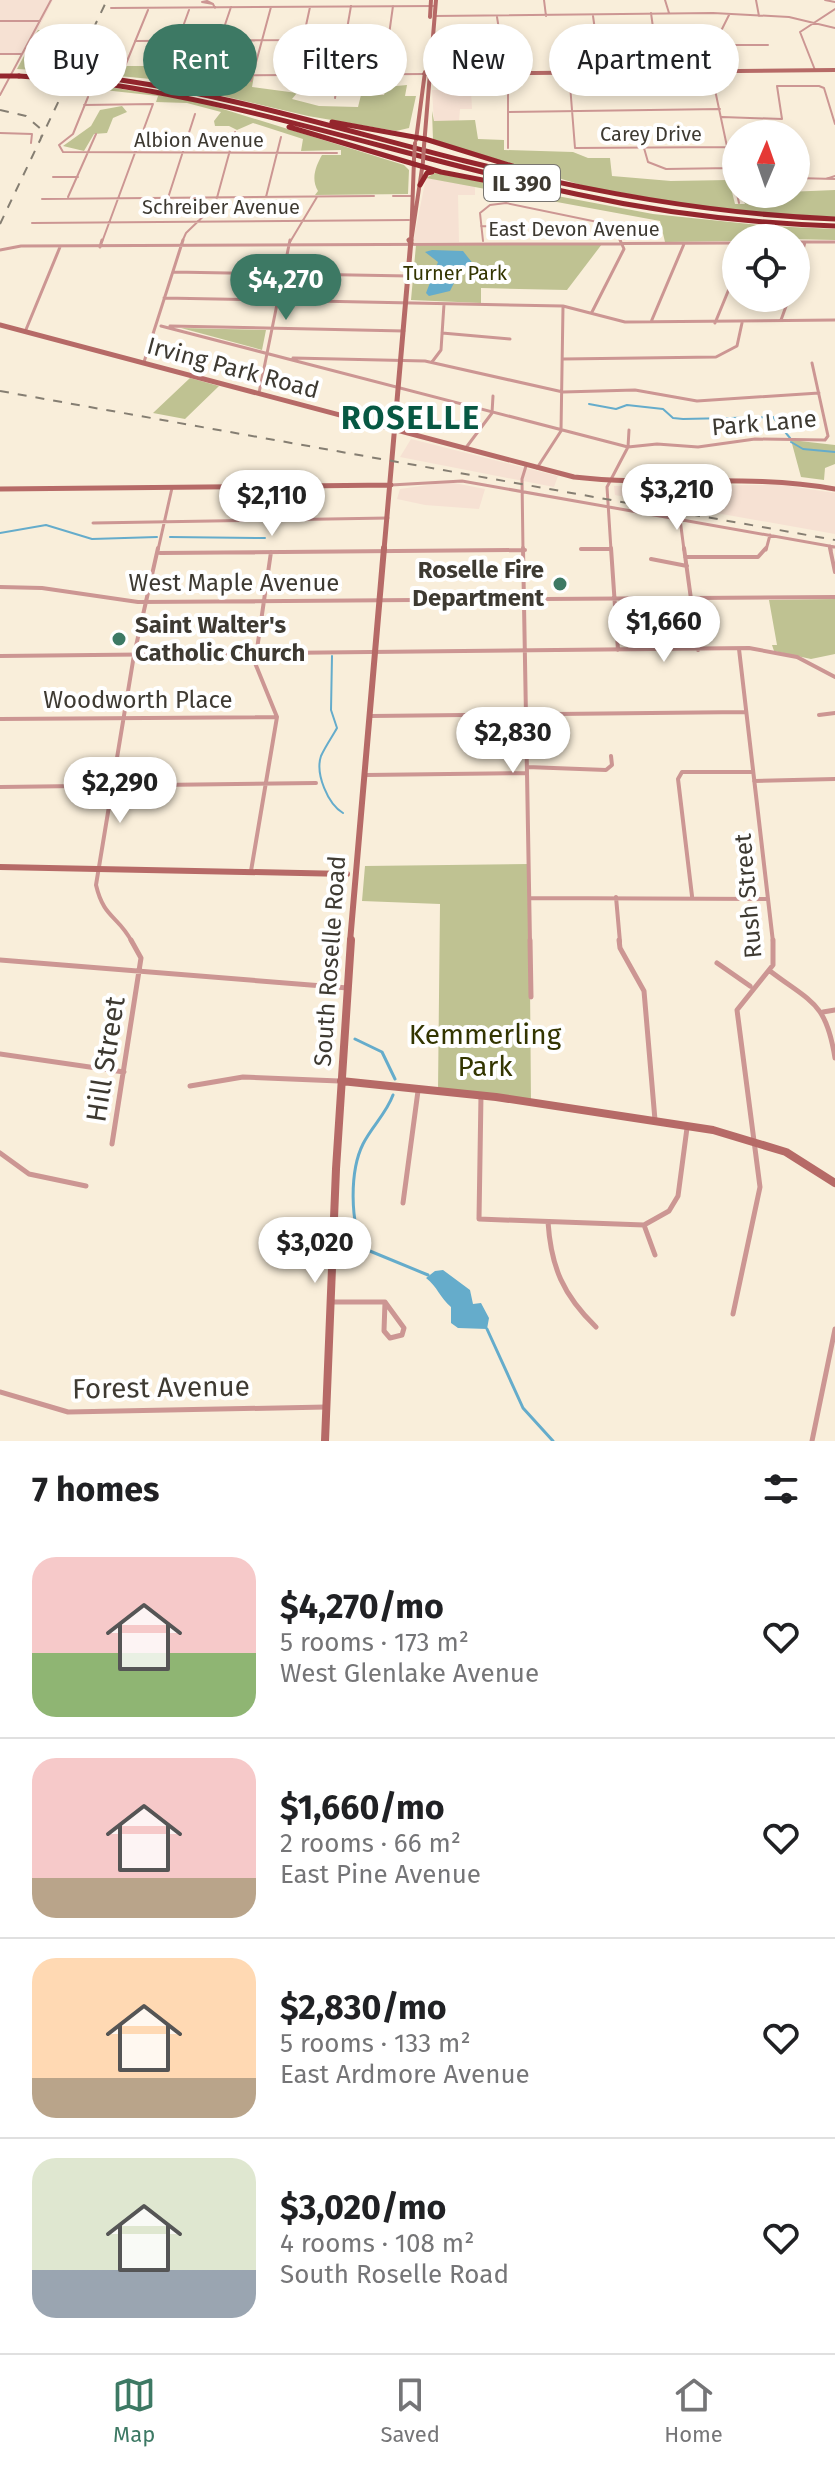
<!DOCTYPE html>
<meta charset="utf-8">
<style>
:root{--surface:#fff;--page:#f2f2f2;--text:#202124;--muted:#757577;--line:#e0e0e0;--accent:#3d7964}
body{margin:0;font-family:"Fira Sans",sans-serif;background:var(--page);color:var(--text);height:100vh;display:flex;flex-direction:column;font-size:30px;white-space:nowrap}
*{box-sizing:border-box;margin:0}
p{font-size:26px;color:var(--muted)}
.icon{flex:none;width:44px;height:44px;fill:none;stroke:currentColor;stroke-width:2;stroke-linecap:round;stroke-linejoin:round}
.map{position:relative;height:1441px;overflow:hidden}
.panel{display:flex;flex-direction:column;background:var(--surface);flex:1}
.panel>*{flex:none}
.top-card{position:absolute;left:24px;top:24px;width:788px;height:72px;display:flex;gap:16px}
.needle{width:52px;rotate:2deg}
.tools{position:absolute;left:722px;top:120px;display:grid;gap:16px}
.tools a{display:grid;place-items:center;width:88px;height:88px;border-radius:50%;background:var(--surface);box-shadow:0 4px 12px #0003;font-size:40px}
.price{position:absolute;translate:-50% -68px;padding:0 18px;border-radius:28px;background:#fff;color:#222;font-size:26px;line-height:52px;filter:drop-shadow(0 2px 4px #0008)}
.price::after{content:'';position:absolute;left:50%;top:48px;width:24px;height:18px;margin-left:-12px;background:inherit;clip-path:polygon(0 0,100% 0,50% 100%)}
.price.on{background:var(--accent);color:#fff}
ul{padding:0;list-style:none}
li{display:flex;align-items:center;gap:24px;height:200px;padding:0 32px}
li+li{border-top:2px solid var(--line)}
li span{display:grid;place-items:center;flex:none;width:224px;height:160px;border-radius:24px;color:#555}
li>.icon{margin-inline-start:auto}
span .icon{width:96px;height:96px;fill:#fffc;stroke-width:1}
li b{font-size:34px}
h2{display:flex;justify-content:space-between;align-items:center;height:96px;padding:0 32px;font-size:34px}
.chip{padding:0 28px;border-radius:36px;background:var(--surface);box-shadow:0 4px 12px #0003;font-size:28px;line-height:72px}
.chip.on{background:var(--accent);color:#fff}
.dock{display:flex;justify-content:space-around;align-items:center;height:112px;border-top:2px solid var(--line);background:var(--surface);font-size:22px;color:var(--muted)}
.dock a{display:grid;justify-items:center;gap:4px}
.dock .on{color:var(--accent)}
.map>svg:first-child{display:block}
.commercial{fill:#f6e1d3}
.green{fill:#bfc292}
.water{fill:#65accb}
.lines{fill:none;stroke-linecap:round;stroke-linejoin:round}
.stream-far1{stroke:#65accb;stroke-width:2}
.stream{stroke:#65accb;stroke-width:3}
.street-far3{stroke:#cc9693;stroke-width:2}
.street-far2{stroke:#cc9693;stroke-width:3}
.street-far1{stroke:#cc9693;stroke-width:4}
.street{stroke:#cc9693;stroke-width:5}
.secondary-far3{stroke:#b66a67;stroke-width:4}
.secondary-far2{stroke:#b66a67;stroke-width:5}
.secondary-far1{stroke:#b66a67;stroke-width:6}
.secondary{stroke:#b66a67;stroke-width:8}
.highway{stroke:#94262d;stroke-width:5}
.rail{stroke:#857e72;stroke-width:2;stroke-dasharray:9 9;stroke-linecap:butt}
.secondary-bridge{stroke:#b66a67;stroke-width:4}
.highway-bridge{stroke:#94262d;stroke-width:5}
.poi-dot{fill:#3d7964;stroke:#fff;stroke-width:3}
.labels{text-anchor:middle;stroke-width:8;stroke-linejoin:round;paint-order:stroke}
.far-street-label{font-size:20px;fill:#3e3a32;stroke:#fff}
.far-park-label{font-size:20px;fill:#333500;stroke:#fff}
.shield{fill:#fff;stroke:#787570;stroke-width:2}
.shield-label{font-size:22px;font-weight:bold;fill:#3e3a32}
.street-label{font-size:24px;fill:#3e3a32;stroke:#fff}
.poi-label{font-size:24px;font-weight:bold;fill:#3e3a32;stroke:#fff;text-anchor:end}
.near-park-label{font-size:28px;fill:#333500;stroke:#fff}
.near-street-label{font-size:28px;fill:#3e3a32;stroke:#fff}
.district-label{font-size:32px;font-weight:bold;letter-spacing:2px;fill:#075843;stroke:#fff}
</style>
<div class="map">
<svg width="835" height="1441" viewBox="0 0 835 1441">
<rect width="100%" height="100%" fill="#f9eeda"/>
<path class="commercial" d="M0,0H53L25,55H0Z
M436,50L477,51L490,61L492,71L435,70Z
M432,90H471L472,109H460L459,121H434Z
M426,178L475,186V195H458L459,242H413Z
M411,439L558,476L554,487L400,457Z
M449,482L485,489L479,509L425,505L397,499L400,489Z
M782,485L835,493V534L615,495L614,486Z"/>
<path class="green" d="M38,30L87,32L71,72L17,69Z
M95,32H98L82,69L123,73L126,66H147L149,60H168L162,77L254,76L252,87L297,93L292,99L319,106L358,107L361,95H384L386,87L407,85L405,96H416L409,128L396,131L308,116L151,79L75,72Z
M71,81L197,101L404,165L409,170L408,194L315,195L318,191C310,178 317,164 322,155H341V150L301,151L303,139L253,123L237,130L229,126H215L214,121L221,112L187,103L156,102L158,96L77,87L67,90Z
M122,106L127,112L113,118L107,133L94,134L84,151L63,146L91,126L100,110Z
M432,111L434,121L475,120L478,139L504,140V150L573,152L588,158H610L612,176L671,181L729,180L735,204H745L741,194L835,190V217L727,211L588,187L433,140Z
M435,173L653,214L768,226L835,229V240L736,238V241L665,242L660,221L426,178Z
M602,244L567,290L481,288V303L411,300L416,245Z
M181,328L266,330L262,350Z
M190,378L219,386L185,419L153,413Z
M791,440L835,445V464L825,468L824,480L801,477Z
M835,599V654L811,659L774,651L772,645H777L769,600Z
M529,864L531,1103L438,1091L440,904L362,901L365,866Z"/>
<path class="water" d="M432,250L463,251L474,265L459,273L450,291L429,296L426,293L438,262L425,252Z
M443,1270L470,1290L473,1304L481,1303L489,1318L487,1329L458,1328L451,1323V1307C440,1298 437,1286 426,1278L435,1271Z"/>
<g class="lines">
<path class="stream-far1" d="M589,404L616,409L627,405L663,409L673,418L683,419L773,417L790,438
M791,442L803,449L835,452
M0,533L46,525L92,539L157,537
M170,537L265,538
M332,656L331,710L337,728C332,737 325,747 321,756C315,774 328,804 343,813"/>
<path class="stream" d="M355,1039L382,1052L395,1079
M393,1095C386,1114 372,1126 363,1144C350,1170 349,1224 365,1249L428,1275
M487,1329L523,1408L553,1441"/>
<path class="street-far3" d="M544,0L546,16
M665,0L669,13
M756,0L759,16
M825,0L835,2
M207,1L213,4L202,2Z
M213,4L215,8
M123,8H111L435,6
M189,10L165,76L424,74
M651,13L655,42L685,48
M434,16L713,13L789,17L835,28
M593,16L601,72
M497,17L501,42L525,63L526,72
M0,21H40
M346,39H387
M708,39L731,45H768
M135,41L304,40
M0,54H22
M815,70L800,32L835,9
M123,71L148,10
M686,71L682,54L685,48L719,35L729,15
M711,71L736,189
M569,72L575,148L727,147
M508,73V148
M208,75L231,7
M251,81L271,7
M292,90L310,7
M381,92L393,6
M0,95L51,0
M88,97L73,134L59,145L63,152L337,153
M335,98L351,6
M84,105L153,104L102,242
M509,112L720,109
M722,117L782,119L777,86H819L824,88L835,124
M0,133L32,134L31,143
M644,148L648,162L666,169L732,168
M53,177H78
M796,178L835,179
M826,179L835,176
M737,194L739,203
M393,196H411
M68,197L96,134
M266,197L281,137
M168,198L195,114
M42,199L374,196
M32,223L409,220
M481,226L513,227
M483,241L480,213L490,205L506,203L612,225L621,242
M182,242L186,233L215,205L235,132
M290,242L317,197
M796,242H835"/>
<path class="street-far2" d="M796,242H835
M100,247L102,240
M0,250L21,246L736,243
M173,272L409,276
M796,277L805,242
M164,298L563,306L625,322L835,320
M592,312L624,249L620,240
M781,320L789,298
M651,322L684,244
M715,323L736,272
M161,326L628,447L657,444L698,447L755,439L825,440L828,436L812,363
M170,326L404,331
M25,332L60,247
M442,333L510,339
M293,358L425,361L563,392L635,390L697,401L819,393
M563,359L716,357L737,346L742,323
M144,362L183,240
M432,362L441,350L444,304
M259,393L290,240
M465,449L492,413L493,396
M537,468L561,431L563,307
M391,485L462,481L835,547
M680,519L684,550
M93,523L388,518
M830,546L831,550
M581,549H611
M158,550L172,488
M523,550L522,479L526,466
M611,550L607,487L628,447L629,430
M766,550L770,535"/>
<path class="street-far1" d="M523,548L530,942
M611,548L618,650
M684,548L698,650
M830,548L835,572
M581,549H611
M160,553L525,550
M685,557H758L766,548
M651,559L687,566
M0,587L42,588L138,602L835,597
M739,649L773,942
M0,656L749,648L797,657L835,677
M819,715L835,713
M371,716L746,712
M0,719L277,717
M527,767L606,770L612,765L611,756
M366,775L527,773
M754,781L835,779
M0,787L316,783
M251,871L277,717L255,663L271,552
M692,896L678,779L682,772H753
M616,897L620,942
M530,898L768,899
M132,942C118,915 104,919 96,885L134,655L158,548"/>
<path class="street" d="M530,940L531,997
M619,940L620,948L644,991L655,1120
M0,960L348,988
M717,963L750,986
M770,971C812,1003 826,1002 835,1058
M823,1012L835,1010
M0,1054L124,1072
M190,1086L243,1077L339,1081
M481,1095L479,1219L644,1225L669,1211L678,1196L687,1128
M112,1144L141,958L131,940
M0,1153L29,1174L86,1186
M403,1203L418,1091
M548,1222C551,1267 563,1295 596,1327
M644,1225L655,1255
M333,1302H385
M385,1302L404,1328L402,1335L390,1338L384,1331Z
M733,1314L760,1187L737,1010L773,965V940
M0,1392L68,1412L326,1407
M812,1441L835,1329"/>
<path class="secondary-far3" d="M430,17L431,0
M424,74L835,70
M416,140L425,72
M424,146L436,0
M411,242L414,160
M411,242L423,162"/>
<path class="secondary-far2" d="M409,240L411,243
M0,325L574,477C661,487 748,473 835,489
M0,489L391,485
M384,550L411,240"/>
<path class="secondary-far1" d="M0,867L347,874
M350,942L384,548"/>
<path class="secondary" d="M341,1081L496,1097L713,1130L786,1152L835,1183
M325,1441L336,1169L351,940"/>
<path class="highway" d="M81,75C212,89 338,129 465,161C587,191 709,214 835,219
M19,76L60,79
M78,80C247,101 409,159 576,194C662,213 747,223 835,226
M332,122L425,139L551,178
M289,127L441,172L535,190
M420,185L427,173L432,172"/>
<path class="rail" d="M0,110L26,116L43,131L40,141
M0,224L107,0
M0,391L835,540"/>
<path class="secondary-bridge" d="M414,159L415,143
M423,161L424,146"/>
<path class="highway-bridge" d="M63,73L81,75
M0,76H19"/>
</g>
<g class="poi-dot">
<circle cx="560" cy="584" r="8"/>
<circle cx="119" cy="639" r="8"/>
</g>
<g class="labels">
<g class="far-street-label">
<text x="651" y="141">Carey Drive</text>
<text x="199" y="147">Albion Avenue</text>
<text x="221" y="214">Schreiber Avenue</text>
<text x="574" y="236">East Devon Avenue</text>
</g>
<g class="far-park-label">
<text x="455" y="280">Turner Park</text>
</g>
<rect class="shield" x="484" y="165" width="76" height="36" rx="6"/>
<g class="shield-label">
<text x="522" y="191">IL 390</text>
</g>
<g class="street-label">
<text transform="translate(233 368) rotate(15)" y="8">Irving Park Road</text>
<text transform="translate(764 423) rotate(-5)" y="8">Park Lane</text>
<text x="234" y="591">West Maple Avenue</text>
<text x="138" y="708">Woodworth Place</text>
<text transform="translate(748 896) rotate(-95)" y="8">Rush Street</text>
<text transform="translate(330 961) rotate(-86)" y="8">South Roselle Road</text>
</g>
<g class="poi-label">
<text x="544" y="578">Roselle Fire<tspan x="544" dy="28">Department</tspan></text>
<text x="135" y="633" text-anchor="start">Saint Walter's<tspan x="135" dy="28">Catholic Church</tspan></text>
</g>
<g class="near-park-label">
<text x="485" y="1044">Kemmerling<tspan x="485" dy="32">Park</tspan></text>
</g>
<g class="near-street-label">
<text transform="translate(105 1059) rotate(-81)" y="10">Hill Street</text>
<text transform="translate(161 1387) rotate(-1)" y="10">Forest Avenue</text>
</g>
<g class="district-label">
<text x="411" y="429">ROSELLE</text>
</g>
</g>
</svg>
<div class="tools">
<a><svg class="needle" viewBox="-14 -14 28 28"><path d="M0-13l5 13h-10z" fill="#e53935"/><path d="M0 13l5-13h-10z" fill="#757577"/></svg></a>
<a><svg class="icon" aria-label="locate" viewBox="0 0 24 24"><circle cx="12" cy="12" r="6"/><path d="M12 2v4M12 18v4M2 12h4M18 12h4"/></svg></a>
</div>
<b class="price on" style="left:286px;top:322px">$4,270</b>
<b class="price" style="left:677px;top:532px">$3,210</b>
<b class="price" style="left:272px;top:538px">$2,110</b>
<b class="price" style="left:664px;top:664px">$1,660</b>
<b class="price" style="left:513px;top:775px">$2,830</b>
<b class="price" style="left:120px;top:825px">$2,290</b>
<b class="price" style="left:315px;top:1285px">$3,020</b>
<div class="top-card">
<a class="chip">Buy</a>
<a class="chip on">Rent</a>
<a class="chip">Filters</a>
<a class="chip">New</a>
<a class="chip">Apartment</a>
</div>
</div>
<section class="panel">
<h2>7 homes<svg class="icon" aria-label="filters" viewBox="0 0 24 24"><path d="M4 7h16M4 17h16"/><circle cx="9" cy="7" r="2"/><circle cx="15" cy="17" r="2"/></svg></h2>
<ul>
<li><span style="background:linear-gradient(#f6c9c9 60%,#8fb573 0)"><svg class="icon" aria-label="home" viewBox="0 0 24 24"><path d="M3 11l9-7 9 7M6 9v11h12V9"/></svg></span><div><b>$4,270/mo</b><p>5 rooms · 173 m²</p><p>West Glenlake Avenue</p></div><svg class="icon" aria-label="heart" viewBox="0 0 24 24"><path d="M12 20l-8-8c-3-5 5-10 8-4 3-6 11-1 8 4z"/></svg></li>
<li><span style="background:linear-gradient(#f6c9c9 75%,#b9a48a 0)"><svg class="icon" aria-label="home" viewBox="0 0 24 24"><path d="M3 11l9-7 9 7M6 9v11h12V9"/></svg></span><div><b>$1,660/mo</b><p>2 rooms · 66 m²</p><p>East Pine Avenue</p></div><svg class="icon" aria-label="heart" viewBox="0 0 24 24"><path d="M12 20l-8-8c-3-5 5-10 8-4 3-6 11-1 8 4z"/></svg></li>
<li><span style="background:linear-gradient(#ffd9b3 75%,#b9a48a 0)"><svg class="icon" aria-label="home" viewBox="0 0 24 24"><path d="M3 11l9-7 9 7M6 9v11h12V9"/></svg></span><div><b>$2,830/mo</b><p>5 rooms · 133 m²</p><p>East Ardmore Avenue</p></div><svg class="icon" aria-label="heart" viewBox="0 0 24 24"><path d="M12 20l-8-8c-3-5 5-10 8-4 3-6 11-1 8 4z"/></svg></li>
<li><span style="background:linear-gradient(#dfe7d0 70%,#9aa5b1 0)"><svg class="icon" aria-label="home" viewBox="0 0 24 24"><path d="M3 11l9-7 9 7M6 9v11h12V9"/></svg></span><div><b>$3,020/mo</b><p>4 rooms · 108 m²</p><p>South Roselle Road</p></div><svg class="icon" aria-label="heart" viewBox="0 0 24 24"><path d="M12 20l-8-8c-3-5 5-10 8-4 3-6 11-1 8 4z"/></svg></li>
</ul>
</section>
<nav class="dock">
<a class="on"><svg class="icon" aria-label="map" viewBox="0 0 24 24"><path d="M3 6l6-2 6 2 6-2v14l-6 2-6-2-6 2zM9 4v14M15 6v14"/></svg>Map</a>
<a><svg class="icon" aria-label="saved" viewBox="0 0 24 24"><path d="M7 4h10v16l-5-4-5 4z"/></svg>Saved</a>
<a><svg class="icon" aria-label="home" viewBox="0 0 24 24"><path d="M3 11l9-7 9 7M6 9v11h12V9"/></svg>Home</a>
</nav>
